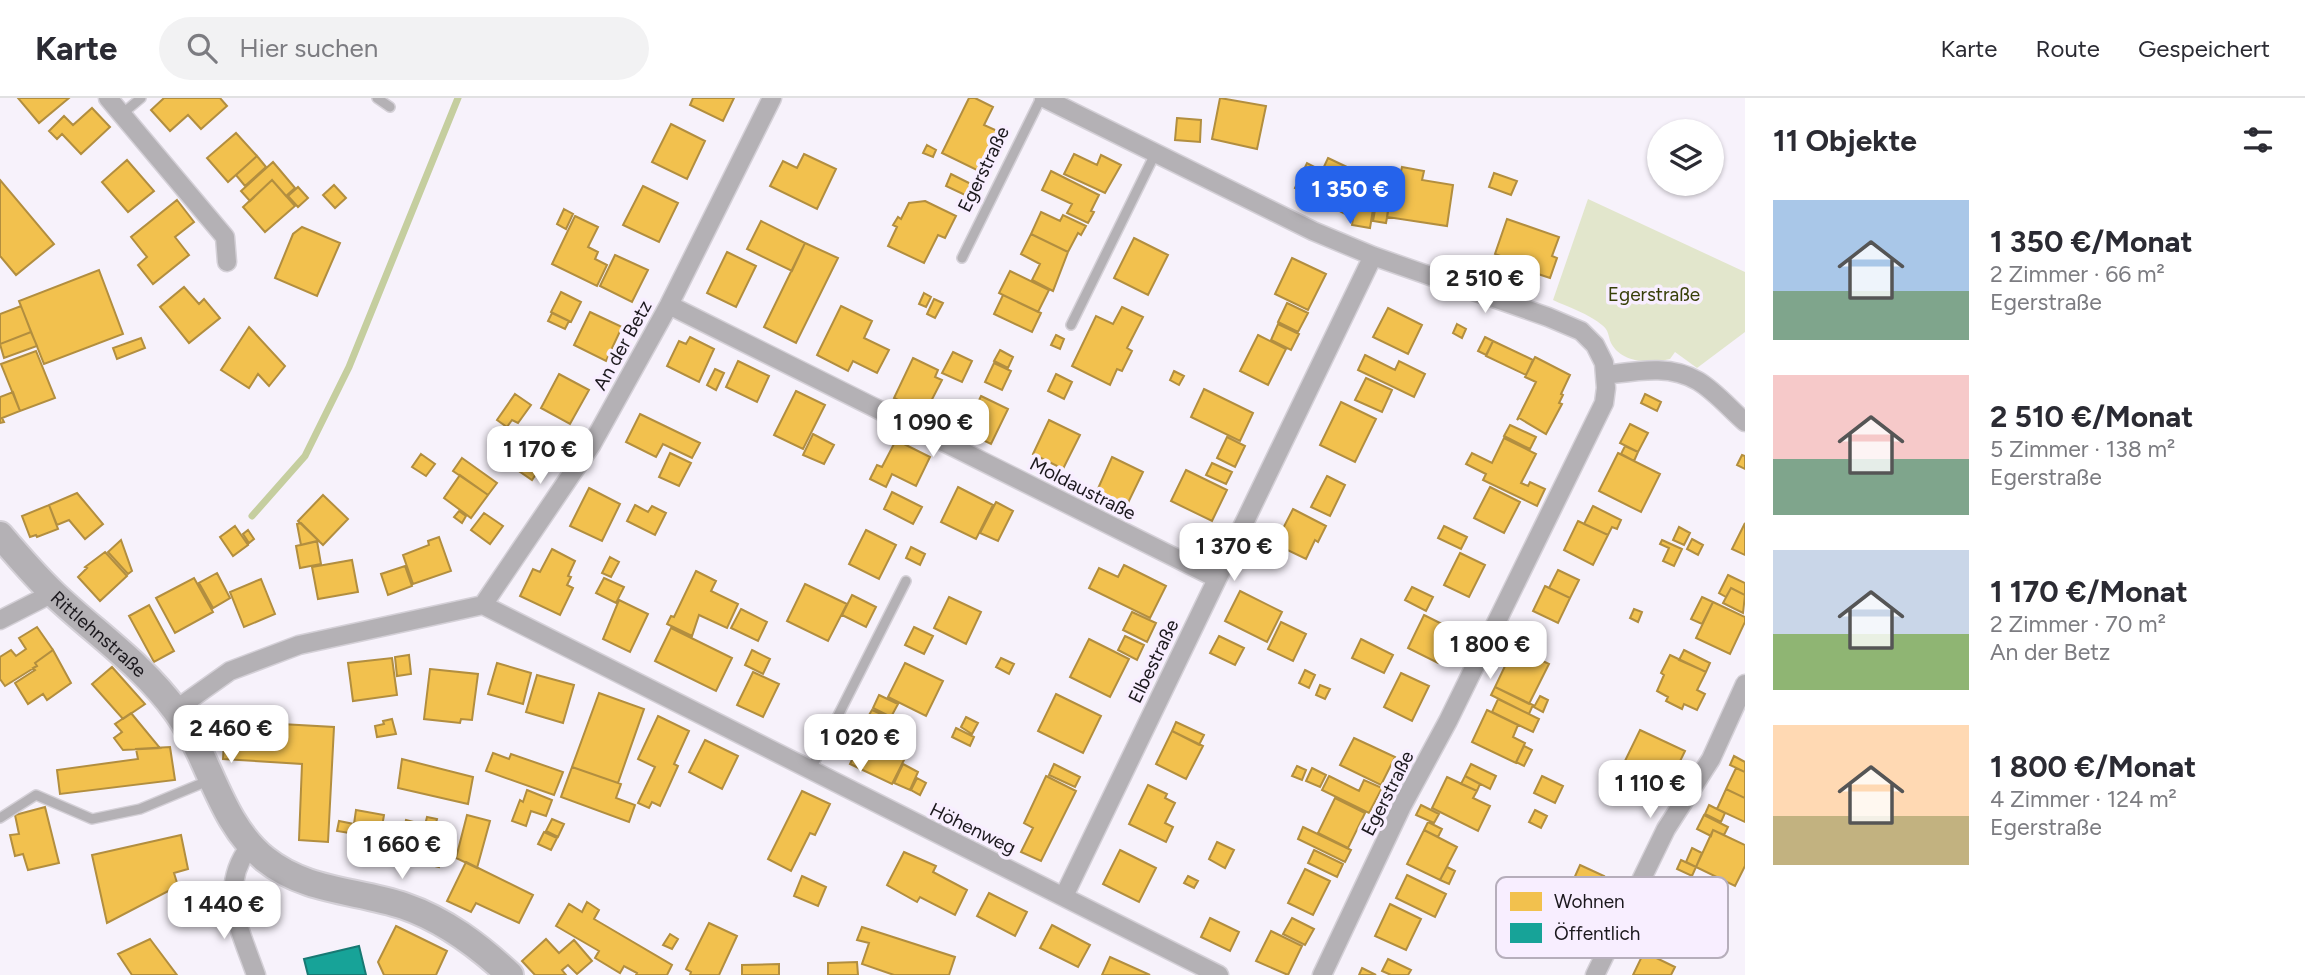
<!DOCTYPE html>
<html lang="de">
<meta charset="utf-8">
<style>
:root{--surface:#fff;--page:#f2f2f3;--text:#2b2b33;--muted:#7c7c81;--line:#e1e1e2;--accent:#2563eb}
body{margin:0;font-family:Figtree,sans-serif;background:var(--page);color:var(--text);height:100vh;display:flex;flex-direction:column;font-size:26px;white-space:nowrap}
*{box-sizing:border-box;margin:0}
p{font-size:23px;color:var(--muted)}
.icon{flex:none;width:38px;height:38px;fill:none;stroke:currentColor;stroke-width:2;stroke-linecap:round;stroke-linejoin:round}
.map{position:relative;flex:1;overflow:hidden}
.details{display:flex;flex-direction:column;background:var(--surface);width:560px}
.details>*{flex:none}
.fabs{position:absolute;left:1647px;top:21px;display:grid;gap:14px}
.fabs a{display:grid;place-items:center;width:77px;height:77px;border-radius:50%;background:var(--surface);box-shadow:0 2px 5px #0004;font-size:35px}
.price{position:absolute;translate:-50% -60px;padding:0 16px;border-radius:14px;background:#fff;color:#222;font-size:23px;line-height:46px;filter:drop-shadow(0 2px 4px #0008)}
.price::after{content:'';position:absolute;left:50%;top:42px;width:21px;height:16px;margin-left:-10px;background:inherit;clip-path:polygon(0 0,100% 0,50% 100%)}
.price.selected{background:var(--accent);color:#fff}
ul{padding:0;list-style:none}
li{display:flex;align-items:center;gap:21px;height:175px;padding:0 28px}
li span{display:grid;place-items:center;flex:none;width:196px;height:140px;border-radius:0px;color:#555}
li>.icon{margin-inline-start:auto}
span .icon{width:84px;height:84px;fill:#fffc;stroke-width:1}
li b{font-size:30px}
h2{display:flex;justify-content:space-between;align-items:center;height:84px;padding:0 28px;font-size:30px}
header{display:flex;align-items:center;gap:42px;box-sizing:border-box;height:98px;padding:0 35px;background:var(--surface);border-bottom:2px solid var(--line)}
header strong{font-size:33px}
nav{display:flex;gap:38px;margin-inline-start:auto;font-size:24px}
.search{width:490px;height:63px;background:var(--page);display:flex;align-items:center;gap:18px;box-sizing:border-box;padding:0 24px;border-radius:38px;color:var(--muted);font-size:26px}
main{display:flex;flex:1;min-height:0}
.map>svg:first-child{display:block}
.green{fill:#e2e6cc}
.homes{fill:#f2c14e;stroke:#b28e3f;stroke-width:2}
.public{fill:#17a398;stroke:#187973;stroke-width:2}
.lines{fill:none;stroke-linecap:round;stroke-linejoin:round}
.stream{stroke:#c5ce9f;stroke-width:7}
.lane-casing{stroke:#d4d0d7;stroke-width:12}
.street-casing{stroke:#d4d0d7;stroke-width:21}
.secondary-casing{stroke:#d4d0d7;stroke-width:30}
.lane{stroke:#b4b1b5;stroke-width:9}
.street{stroke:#b4b1b5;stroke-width:18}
.secondary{stroke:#b4b1b5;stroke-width:26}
.labels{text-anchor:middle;stroke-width:7;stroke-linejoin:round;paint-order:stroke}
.street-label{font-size:19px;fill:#1b181d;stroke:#f8eeff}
.park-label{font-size:19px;fill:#373f08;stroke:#f8eeff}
.key{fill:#f8eeff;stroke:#b6aebb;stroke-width:2}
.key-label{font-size:19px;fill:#1b181d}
</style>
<header>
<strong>Karte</strong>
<div class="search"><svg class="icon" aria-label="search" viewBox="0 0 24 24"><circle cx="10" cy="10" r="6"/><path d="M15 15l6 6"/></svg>Hier suchen</div>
<nav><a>Karte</a><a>Route</a><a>Gespeichert</a></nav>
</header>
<main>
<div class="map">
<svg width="1745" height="877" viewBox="0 0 1745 877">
<rect width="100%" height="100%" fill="#f7f2fb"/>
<path class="green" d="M1588,101L1745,174V234L1697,270L1675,254L1670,261C1651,265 1622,266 1611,245C1608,238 1609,232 1602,227C1589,216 1568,209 1553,202Z"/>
<path class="homes" d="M18,0H69L39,25Z
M164,0H220L227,8L201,31L188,17L170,33L151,12Z
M693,0H734L723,23L690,7Z
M969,0H975L993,9L984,27L1004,36L985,76L942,55Z
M1220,0L1266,8L1257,51L1212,41Z
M92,10L110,29L81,56L62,36L57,41L49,33L64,18L73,27Z
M1177,20L1201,22L1200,44L1175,42Z
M671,26L705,43L687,81L652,64Z
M236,35L257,58L228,84L207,60Z
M927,47L936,52L933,59L923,55Z
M804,56L836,71L817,111L770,88L783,63L797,70Z
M1074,56L1097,67L1101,57L1121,67L1105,95L1064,76Z
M257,58L266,69L245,88L236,77Z
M1328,60L1366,78L1347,117L1295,90L1307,65L1322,73Z
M127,62L154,93L128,114L102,84Z
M273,64L295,90L286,98L272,82L250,103L241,93Z
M1402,69L1424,73L1422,82L1453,87L1447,128L1387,119L1393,77L1400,78Z
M1051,73L1099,97L1091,113L1094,114L1088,125L1067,115L1072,106L1042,92Z
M1494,75L1517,83L1511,97L1489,89Z
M951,76L971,86L965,97L946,88Z
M0,82L54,146L16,177L0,158Z
M272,82L295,108L265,134L243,109Z
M334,87L346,100L335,110L323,97Z
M643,88L678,105L659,144L623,127Z
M298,89L308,100L298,109L288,98Z
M1377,101L1390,103L1386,125L1373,123Z
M177,102L194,124L175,139L189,157L153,186L138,167L147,159L131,139Z
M1356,102L1374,105L1370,130L1352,127Z
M925,103L956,118L945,140L938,137L924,165L888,148L897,129L893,127L898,119L901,121L909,105Z
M564,111L573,116L566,131L557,126Z
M1041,114L1060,123L1063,117L1086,128L1081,137L1078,135L1068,154L1031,136Z
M575,118L598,129L588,149L598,154L595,161L607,167L597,188L552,166Z
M1507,121L1559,139L1552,158L1557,160L1550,180L1535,175L1536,171L1495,156Z
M761,123L805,145L792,173L747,151Z
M302,129L340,145L317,198L275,180L293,136Z
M1031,136L1068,154L1053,193L1032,182L1040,166L1021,156Z
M1134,140L1168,157L1148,197L1114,180Z
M805,145L838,160L796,245L764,229Z
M727,154L756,168L736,209L707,195Z
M615,157L648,172L632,204L600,188Z
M1292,160L1326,176L1308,212L1275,196Z
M99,172L123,236L44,266L19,203Z
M1010,173L1049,192L1038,214L999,195Z
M184,189L199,206L204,201L220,220L189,245L160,209Z
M561,194L581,204L571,224L551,214Z
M924,195L931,199L926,209L919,206Z
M1003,197L1041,215L1032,234L994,216Z
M934,201L943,205L935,220L927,216Z
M1287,205L1308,215L1298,234L1278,224Z
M21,208L31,234L0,246V216Z
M841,208L872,223L864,240L889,252L877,275L853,263L848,273L817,257Z
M1122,209L1143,219L1127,250L1132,253L1122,273L1117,271L1110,287L1072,268L1096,218L1113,226Z
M1388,210L1422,227L1408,256L1373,239Z
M590,214L622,229L606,263L574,247Z
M552,215L569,223L565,231L548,223Z
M1278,226L1299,236L1291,252L1271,242Z
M1457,226L1466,231L1462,240L1453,235Z
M249,229L285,268L269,288L258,276L249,290L221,272Z
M31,234L37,248L4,260L0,246Z
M1056,237L1064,241L1060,251L1051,247Z
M1258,237L1286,251L1268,287L1240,273Z
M690,239L714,251L699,284L667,268L679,243L686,246Z
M1485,239L1493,243L1486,257L1478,253Z
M141,240L145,250L117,261L113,250Z
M1493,243L1533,262L1526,277L1486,258Z
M1000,252L1013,259L1008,270L994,263Z
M36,253L55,300L20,313L1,266Z
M953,254L972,263L962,284L942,275Z
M1365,257L1395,272L1399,263L1425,276L1414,299L1358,272Z
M1535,259L1570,277L1561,296L1563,297L1559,305L1562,306L1546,336L1519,320L1517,322L1536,284L1525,279Z
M913,260L938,272L935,279L942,282L925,315L894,300Z
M738,263L769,278L757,304L726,289Z
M994,265L1011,273L1002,292L985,284Z
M715,271L724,275L716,292L707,287Z
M1174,273L1184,278L1179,287L1170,282Z
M559,276L589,292L570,326L541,310Z
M1056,276L1072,284L1064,301L1048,293Z
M1366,280L1392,292L1382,314L1355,302Z
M1204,291L1253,315L1240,343L1191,319Z
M796,293L825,307L803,351L774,337Z
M13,294L20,313L2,320L4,324L0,325V299Z
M515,296L531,307L518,325L512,322L507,329L497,322Z
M1645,296L1661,304L1657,313L1641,305Z
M981,298L1008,311L991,346L964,333Z
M1341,304L1376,321L1355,364L1320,347Z
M640,316L700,345L692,360L663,346L656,359L626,344Z
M1049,322L1080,337L1063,371L1033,356Z
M1630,326L1648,335L1638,354L1620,345Z
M1510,327L1536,339L1530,351L1504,338Z
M525,331L553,351L532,382L503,362Z
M813,336L834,347L824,366L803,357Z
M1227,339L1245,348L1235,369L1217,360Z
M1504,340L1536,356L1521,385L1528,388L1530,384L1545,391L1537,408L1483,382L1486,376L1466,366L1472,355L1492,365Z
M896,342L930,359L916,388L892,376L886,389L870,381L877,367L882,369Z
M1625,348L1638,354L1634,363L1621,356Z
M670,355L691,365L679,388L659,379Z
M1618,355L1660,376L1641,414L1599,393Z
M421,356L435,366L426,378L412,369Z
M1742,357L1745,358V371L1737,367Z
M1112,359L1143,374L1126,409L1096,395Z
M462,360L497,385L488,397L453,373Z
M1212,365L1232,374L1226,386L1206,377Z
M1186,372L1227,392L1212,423L1171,403Z
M460,377L488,397L471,420L444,400Z
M1327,378L1345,387L1330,418L1311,409Z
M958,389L993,407L976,441L941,424Z
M1490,389L1520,404L1504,435L1474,420Z
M589,390L620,406L602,443L570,428Z
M892,394L922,409L913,426L884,411Z
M77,395L103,426L85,441L69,422L57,427L49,407Z
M323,397L348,421L323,447L298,423Z
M996,404L1013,413L998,443L980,435Z
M49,407L58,431L37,439L36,437L30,439L22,418Z
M635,407L648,414L652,408L666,415L655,437L627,423Z
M1593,408L1621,422L1617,431L1612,429L1608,437L1584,426Z
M1293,411L1326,428L1318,444L1315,442L1306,461L1275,446Z
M459,413L466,418L462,425L454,419Z
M484,415L503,428L490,446L471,432Z
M1578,423L1608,437L1593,467L1564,452Z
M301,425L319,443L301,447L297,426Z
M1745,425V457L1732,451Z
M235,428L248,447L233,458L220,439Z
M1444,428L1467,439L1461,451L1438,440Z
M1679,429L1690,435L1684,447L1673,442Z
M248,432L254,441L249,445L243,436Z
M866,432L896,447L879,481L849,466Z
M439,439L451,473L413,486L403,457L429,447L428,443Z
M1692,441L1703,447L1698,457L1687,451Z
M121,442L132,473L128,476L108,454Z
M1662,442L1682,451L1674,468L1663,463L1669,450L1660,446Z
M317,443L321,466L300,470L296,448Z
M911,449L925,456L920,467L906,460Z
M552,451L575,463L568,478L571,479L567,487L573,490L560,517L520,498L533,471L540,474Z
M105,454L127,478L100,503L78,479L87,470L85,469Z
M1460,455L1485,467L1469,499L1444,487Z
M610,459L619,464L611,479L602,475Z
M352,462L358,494L318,501L312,469Z
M1124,467L1166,488L1150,520L1089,490L1099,470L1118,479Z
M405,468L412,488L388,497L381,476Z
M1558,472L1579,482L1570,500L1549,490Z
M696,473L716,483L711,493L738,506L727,530L699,517L692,538L667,526L671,518L674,519Z
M217,475L230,500L213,510L199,485Z
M1728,477L1745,485V497L1731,490L1726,499L1719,495Z
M194,480L213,514L175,535L156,500Z
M604,480L624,489L616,505L596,495Z
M261,481L275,516L244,529L230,494Z
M805,486L847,506L828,543L787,523Z
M1545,488L1570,500L1558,525L1533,513Z
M1412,489L1433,499L1426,513L1405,502Z
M1731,490L1745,497L1743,515L1723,505Z
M1240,493L1282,514L1267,544L1225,523Z
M852,497L876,509L866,529L842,517Z
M949,499L981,514L966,546L934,530Z
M1702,499L1713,504L1702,526L1691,521Z
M619,502L648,516L630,554L603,541Z
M1713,504L1745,519V524L1730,556L1696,540Z
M149,507L174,553L154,564L129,518Z
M741,511L767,524L758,543L731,530Z
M1634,511L1642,514L1638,524L1630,520Z
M1132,514L1156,525L1147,544L1123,532Z
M1424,517L1454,532L1438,565L1408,550Z
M1281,524L1306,536L1293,563L1268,551Z
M37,529L53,552L35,565L37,568L5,588L0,581V559L11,552L16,558L26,551L19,540Z
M914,529L933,538L924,556L905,547Z
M671,530L732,560L716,593L655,563Z
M1520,536L1538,544L1533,554L1515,546Z
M1125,538L1144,547L1137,562L1118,552Z
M1219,538L1244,550L1235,567L1210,555Z
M1089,541L1129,561L1110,599L1070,579Z
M1361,541L1393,557L1384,575L1352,560Z
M1514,549L1549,566L1529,606L1495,589Z
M53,552L71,585L47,602L43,596L28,606L15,585L35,572L33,570L37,568L35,565Z
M752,552L770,561L763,576L745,567Z
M1684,552L1710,565L1706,574L1679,562Z
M409,557L411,576L397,578L395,559Z
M1670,557L1706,574L1697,592L1705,596L1697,612L1684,606L1682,611L1666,603L1668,599L1657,593L1664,577L1661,575Z
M392,560L397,597L353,603L348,565Z
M1001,560L1014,566L1009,576L996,569Z
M497,565L531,575L523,606L488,596Z
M905,565L943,583L926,618L888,599Z
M112,569L145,606L123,621L92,586Z
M430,571L478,576L472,622L461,621L460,625L424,621Z
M1305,572L1315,577L1309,590L1299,585Z
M753,574L779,586L763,619L737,607Z
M1401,575L1429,588L1412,623L1384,609Z
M537,577L574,587L563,625L526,614Z
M1320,587L1330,591L1325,601L1316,597Z
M1495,589L1533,607L1529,616L1491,597Z
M599,595L644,611L618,685L572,669Z
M1056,596L1101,618L1083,655L1038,633Z
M879,597L898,606L891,619L873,610Z
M1540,598L1548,602L1543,614L1534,609Z
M1498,601L1539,621L1533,634L1492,614Z
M872,612L890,620L884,631L866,622Z
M1487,612L1518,627L1513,639L1525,645L1516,665L1472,644Z
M131,615L160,650L123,652L114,640L122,634L115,626Z
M658,618L689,633L674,666L678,668L660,708L652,704L649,710L638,705L655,669L638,661Z
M966,619L978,625L972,636L961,629Z
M392,621L396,636L377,639L375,628L384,626L383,623Z
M225,623L334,629L328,744L299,742L302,666L223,661Z
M1176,624L1204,637L1199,647L1172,633Z
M956,630L974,639L970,648L952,639Z
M867,631L909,652L892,686L850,666Z
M1640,632L1685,653L1668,688L1623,667Z
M1172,633L1203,648L1186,681L1156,666Z
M1354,640L1395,659L1381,687L1340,667Z
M705,642L738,658L722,691L689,674Z
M1524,648L1532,652L1524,668L1516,664Z
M170,649L175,682L60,696L57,672L138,661L136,651Z
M493,655L509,661L511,656L563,674L554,697L486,673Z
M1734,658L1745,664V674L1730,667Z
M402,661L473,679L468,706L398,690Z
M903,666L918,674L910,692L894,685Z
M1054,666L1080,679L1075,689L1049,677Z
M1471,666L1496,678L1490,691L1465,678Z
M1297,668L1306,672L1302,682L1292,678Z
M572,669L621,686L616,700L635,707L629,724L561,699Z
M1312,670L1326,677L1320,689L1306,683Z
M1736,670L1745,674V700L1726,691Z
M1640,675L1660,685L1651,703L1626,691L1629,684L1635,687Z
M1046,678L1076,693L1041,763L1021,754L1033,730L1024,725Z
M1329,678L1359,693L1364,682L1382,690L1369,715L1322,692Z
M1465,678L1480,686L1477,693L1461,686Z
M1542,678L1563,688L1555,705L1534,695Z
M1447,679L1477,693L1473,700L1490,708L1478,733L1432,710Z
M917,680L926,685L920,697L911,692Z
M1148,687L1167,696L1165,700L1175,705L1165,725L1173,729L1166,744L1129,726Z
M1726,691L1745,700V724L1717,711Z
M527,692L552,702L546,718L531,713L526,728L512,723L520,702L523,704Z
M802,693L830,706L815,737L810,735L791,773L768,761Z
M1335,700L1365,715L1348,750L1318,735Z
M1421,707L1439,716L1434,725L1416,717Z
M1709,707L1725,715L1721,724L1705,716Z
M45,709L59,765L28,772L23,756L15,758L10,737L19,736L15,717Z
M356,712L384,717L380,740L337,733L339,723L354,726Z
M1535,712L1547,718L1541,730L1529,724Z
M467,717L490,723L477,770L456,760Z
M1704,717L1728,729L1724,737L1713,732L1711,738L1697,731Z
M427,719L437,721L435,729L448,732L439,769L398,759L406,722L425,727Z
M552,721L564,726L558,739L546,733Z
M1428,724L1442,731L1438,739L1424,732Z
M1303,729L1351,752L1345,764L1298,741Z
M1424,732L1457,749L1440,782L1407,766Z
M1713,732L1745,747V768L1735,788L1696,769Z
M544,734L557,740L551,752L538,746Z
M181,737L188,771L174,775L178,788L107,825L92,757Z
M1217,744L1234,752L1225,770L1209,761Z
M1692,750L1702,755L1696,769L1686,764Z
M1120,752L1156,770L1139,804L1103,786Z
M1314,752L1343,766L1337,779L1308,765Z
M904,754L936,768L933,774L967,792L955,817L920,799L917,804L887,787Z
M1681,762L1696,769L1692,778L1677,771Z
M466,764L533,797L519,825L476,805L471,814L447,803Z
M1580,767L1604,778L1596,796L1572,785Z
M1447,769L1455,773L1449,786L1440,782Z
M1305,771L1330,783L1313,817L1288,805Z
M1407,777L1446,796L1435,819L1396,800Z
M802,778L826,789L818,808L794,798Z
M1188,778L1198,783L1194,790L1184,785Z
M989,795L1027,814L1015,838L977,818Z
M587,804L599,812L594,821L672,867L667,877H636L637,875L624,868L620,875L595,860L599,853L556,828L569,806L582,814Z
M1390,806L1421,821L1406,852L1375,838Z
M1210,820L1239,834L1230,853L1201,839Z
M1292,820L1314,831L1305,847L1283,836Z
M709,825L737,838L719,877H690L691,874L686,871Z
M1052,827L1090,847L1078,869L1040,850Z
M396,828L447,853L436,877H384L378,864Z
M862,829L955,859L949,877H894L862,866L869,845L857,842Z
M1271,833L1302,848L1288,877L1256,863Z
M670,836L678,841L672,851L663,847Z
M150,841L177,877H132L118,856Z
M546,841L559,855L574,842L592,863L577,876L568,867L562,872L566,877H535L522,863Z
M1644,854L1675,869L1671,877H1633Z
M1110,859L1150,877H1102Z
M1388,861L1411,872L1408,877H1391L1382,873Z
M857,864L858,877H828V865Z
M779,866V877H742V867Z
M1362,870L1376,877H1359Z"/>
<path class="public" d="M359,848L366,877H308L304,861Z"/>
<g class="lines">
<path class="stream" d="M252,418L305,358L349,269L458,0"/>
<g class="lane-casing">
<path id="lane" d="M377,0L390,9
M122,16L141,0
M962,160L1041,0
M1071,227L1155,56
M810,673L906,483
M0,720L36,697L92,721L140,711L210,682"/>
</g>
<g class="street-casing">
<path id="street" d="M108,0L225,139L227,164
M1044,0L1313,133L1373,158L1548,219L1581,233L1595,247L1604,265L1606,290L1604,305L1448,623L1402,708L1322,877
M669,207L1216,480
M1605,277C1637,273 1670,266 1698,283C1715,293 1730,311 1745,324
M483,507L1219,877
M0,522L53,495
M175,612L230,573L299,547L483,507L592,346L669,207L772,0
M250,748C217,791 240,831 256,877
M1064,798L1373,158
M1595,877L1666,731L1711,661L1745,586"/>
</g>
<g class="secondary-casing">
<g id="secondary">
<path id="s1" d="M0,437C17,457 34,477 54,496C94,534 143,567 176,613C210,659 219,724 265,761C306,794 357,792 404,808C445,822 479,848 510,877"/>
</g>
</g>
<use href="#lane" class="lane"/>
<use href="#street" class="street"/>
<use href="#secondary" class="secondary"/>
</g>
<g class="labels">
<g class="street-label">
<text transform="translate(983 71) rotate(-64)" y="7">Egerstraße</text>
<text transform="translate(622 247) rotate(-61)" y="7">An der Betz</text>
<text transform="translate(1083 390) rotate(27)" y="7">Moldaustraße</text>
<text dy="7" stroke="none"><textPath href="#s1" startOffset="140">Rittlehnstraße</textPath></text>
<text transform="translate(1153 563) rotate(-64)" y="7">Elbestraße</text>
<text transform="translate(1387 695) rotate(-63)" y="7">Egerstraße</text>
<text transform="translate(973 730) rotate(26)" y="7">Höhenweg</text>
</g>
<g class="park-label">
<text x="1654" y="203">Egerstraße</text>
</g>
</g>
<rect x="1496" y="779" width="232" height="81" rx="10" class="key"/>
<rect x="1510" y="794" width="32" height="19" fill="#f2c14e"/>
<rect x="1510" y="825" width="32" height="20" fill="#17a398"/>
<g class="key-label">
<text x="1554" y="810">Wohnen</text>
<text x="1554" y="842">Öffentlich</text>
</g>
</svg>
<div class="fabs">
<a><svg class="icon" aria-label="layers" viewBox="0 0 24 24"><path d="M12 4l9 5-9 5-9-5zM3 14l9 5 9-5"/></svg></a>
</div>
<b class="price selected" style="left:1350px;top:128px">1 350 €</b>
<b class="price" style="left:1485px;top:217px">2 510 €</b>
<b class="price" style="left:933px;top:361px">1 090 €</b>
<b class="price" style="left:540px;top:388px">1 170 €</b>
<b class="price" style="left:1234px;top:485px">1 370 €</b>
<b class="price" style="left:1490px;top:583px">1 800 €</b>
<b class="price" style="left:231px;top:667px">2 460 €</b>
<b class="price" style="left:860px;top:676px">1 020 €</b>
<b class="price" style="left:1650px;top:722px">1 110 €</b>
<b class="price" style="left:402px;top:783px">1 660 €</b>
<b class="price" style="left:224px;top:843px">1 440 €</b>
</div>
<section class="details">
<h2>11 Objekte<svg class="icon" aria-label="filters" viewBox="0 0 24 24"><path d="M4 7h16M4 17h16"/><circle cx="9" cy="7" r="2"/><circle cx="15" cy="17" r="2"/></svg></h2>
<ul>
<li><span style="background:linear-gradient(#a9c7e8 65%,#7fa58c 0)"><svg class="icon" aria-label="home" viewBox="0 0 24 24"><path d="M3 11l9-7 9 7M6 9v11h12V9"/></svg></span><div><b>1 350 €/Monat</b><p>2 Zimmer · 66 m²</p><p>Egerstraße</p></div></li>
<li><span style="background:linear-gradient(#f6c9c9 60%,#7fa58c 0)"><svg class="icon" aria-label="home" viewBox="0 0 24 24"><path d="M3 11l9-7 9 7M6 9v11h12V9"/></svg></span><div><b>2 510 €/Monat</b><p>5 Zimmer · 138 m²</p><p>Egerstraße</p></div></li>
<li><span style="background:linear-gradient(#c9d6e8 60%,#8fb573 0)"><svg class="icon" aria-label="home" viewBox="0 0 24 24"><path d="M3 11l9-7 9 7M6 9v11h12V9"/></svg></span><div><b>1 170 €/Monat</b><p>2 Zimmer · 70 m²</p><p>An der Betz</p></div></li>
<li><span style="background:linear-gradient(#ffd9b3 65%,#c2b280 0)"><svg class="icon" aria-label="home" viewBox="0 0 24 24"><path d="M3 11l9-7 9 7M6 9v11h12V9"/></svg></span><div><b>1 800 €/Monat</b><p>4 Zimmer · 124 m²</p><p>Egerstraße</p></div></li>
</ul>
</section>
</main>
